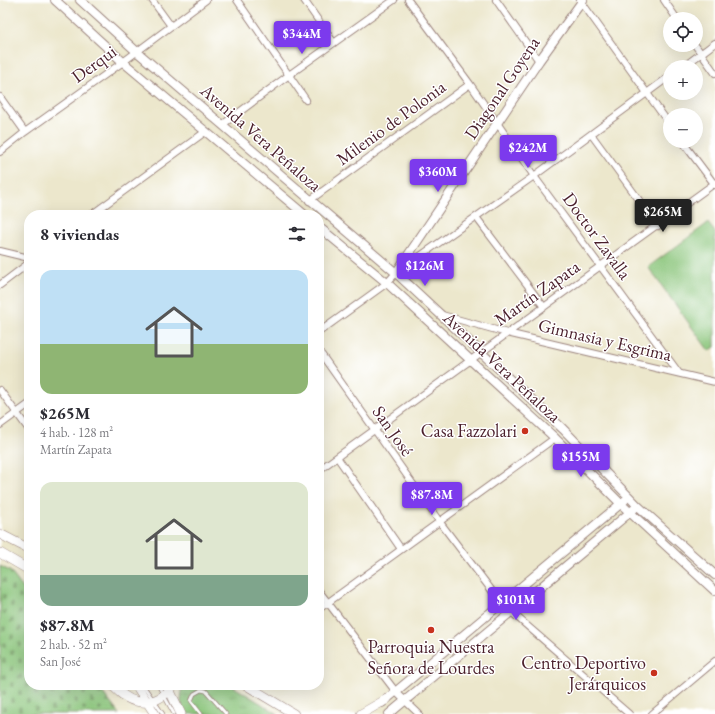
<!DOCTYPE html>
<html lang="es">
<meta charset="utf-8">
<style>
:root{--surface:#fff;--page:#f2f2f3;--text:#2b2b33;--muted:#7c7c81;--accent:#7c3aed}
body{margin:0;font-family:"EB Garamond",serif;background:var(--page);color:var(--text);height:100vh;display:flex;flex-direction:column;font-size:15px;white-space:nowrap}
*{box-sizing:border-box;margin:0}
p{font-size:13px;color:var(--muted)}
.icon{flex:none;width:22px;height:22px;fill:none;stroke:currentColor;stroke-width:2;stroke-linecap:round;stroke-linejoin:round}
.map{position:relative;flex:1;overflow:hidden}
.details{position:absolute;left:24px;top:210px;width:300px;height:480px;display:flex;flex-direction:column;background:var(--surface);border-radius:16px;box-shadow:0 4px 16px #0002}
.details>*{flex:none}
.tools{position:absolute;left:663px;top:12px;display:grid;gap:8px}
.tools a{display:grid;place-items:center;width:40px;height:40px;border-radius:50%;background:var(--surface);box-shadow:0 4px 16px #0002;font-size:20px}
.price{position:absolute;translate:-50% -34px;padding:0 9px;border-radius:4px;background:var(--accent);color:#fff;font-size:13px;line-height:26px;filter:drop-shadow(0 1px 2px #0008)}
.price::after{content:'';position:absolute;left:50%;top:24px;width:12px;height:9px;margin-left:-6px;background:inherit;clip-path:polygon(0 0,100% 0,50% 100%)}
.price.current{background:#222;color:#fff}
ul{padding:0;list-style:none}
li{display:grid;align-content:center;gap:8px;height:212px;padding:0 16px}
li span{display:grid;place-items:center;height:124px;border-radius:12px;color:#555}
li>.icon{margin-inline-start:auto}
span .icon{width:72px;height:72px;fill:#fffc;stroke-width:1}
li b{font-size:17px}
h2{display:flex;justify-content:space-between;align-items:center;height:48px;padding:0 16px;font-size:17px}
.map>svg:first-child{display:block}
.grass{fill:url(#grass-tufts);stroke:#6a7252}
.cemetery{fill:url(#cemetery-stones);stroke:#6a7252}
.garden{fill:#8ac57a;stroke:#6a7252}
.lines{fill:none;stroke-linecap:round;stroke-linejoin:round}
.lane-casing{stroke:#9b837c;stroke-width:4.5}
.street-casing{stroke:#9b837c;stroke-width:8}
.secondary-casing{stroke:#9b837c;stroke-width:10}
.primary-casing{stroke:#9b837c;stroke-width:10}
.lane{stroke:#fff;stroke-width:3}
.street{stroke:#fff;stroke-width:6}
.secondary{stroke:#fff;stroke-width:8}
.primary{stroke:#fff;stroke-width:9}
.poi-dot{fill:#c8321e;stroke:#fff;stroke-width:1.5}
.labels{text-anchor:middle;stroke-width:3;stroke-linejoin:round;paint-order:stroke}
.street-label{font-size:18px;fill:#4a1f2b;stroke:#fff}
.poi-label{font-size:18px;fill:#4a1f2b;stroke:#fff;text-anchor:end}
</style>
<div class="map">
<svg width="715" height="714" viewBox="0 0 715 714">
<defs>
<pattern id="grass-tufts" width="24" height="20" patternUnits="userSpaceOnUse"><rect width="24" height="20" fill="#8ac57a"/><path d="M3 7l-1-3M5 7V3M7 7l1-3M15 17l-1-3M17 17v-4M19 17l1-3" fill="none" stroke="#739f64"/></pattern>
<pattern id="cemetery-stones" width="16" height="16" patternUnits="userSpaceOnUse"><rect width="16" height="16" fill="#8ac57a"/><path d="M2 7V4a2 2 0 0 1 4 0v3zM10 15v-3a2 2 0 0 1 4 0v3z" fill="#739f64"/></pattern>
</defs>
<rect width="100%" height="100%" fill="#fff"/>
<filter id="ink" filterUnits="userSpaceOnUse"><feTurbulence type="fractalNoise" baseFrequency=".025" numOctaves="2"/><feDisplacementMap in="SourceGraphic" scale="8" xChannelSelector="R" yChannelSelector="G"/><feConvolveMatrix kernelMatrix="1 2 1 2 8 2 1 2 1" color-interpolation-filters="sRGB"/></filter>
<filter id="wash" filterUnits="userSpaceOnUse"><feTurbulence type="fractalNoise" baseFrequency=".012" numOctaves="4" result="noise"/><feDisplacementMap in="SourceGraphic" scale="16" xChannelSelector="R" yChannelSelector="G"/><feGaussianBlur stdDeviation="0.9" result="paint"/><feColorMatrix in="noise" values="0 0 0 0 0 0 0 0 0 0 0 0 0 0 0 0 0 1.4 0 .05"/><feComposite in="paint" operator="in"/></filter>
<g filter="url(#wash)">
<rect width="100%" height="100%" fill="#ece7cc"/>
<path class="grass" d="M182,685H231L278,714H185L181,702Z"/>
<path class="cemetery" d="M0,566L10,571L29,596V685H97L119,714H0Z"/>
<path class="garden" d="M708,223L715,232V347L709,351L648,267Z"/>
</g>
<g filter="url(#ink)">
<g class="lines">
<g class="lane-casing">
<path id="lane" d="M143,685L163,714
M158,685L174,714
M201,714L191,701L194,694L201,690L206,691L226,714"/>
</g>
<g class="street-casing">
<path id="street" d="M152,0L171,26
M237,0L306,100
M304,0L334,43
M408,0L470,84L534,176L679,373
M496,0L539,61
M580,0L670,125
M664,0L677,19
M695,45L715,73
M683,67L715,43
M0,97L25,132
M222,125L289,75L394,0
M591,134L658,226
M682,141L715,185
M0,152L25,132L123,62L206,0
M309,201L470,84
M91,215L205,132
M476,217L544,307
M0,251L29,258
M0,285L29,263
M442,315L507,333L715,382
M319,332L387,283L396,273L534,176L670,76
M319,351L439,521L502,604L629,714
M0,390L29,430
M0,425L29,404
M337,457L401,549
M319,470L715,183
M319,591L396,692L419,714
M319,609L555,438
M652,714L715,661"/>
</g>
<g class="secondary-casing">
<path id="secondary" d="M55,0L123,62L305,215
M80,0L136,51L396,273L563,429L638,506L715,575
M319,227L387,283L555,438L621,504L715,591
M396,273L539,61L583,0
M382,703L624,501
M389,714L634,509"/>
</g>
<g class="primary-casing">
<path id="primary" d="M0,534L29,549
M0,553L29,570
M112,685C118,691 126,699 135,701C150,705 165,698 173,685
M136,685L155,714
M167,685L181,714
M246,685L294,714
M361,714L387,699"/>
</g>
<use href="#lane" class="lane"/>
<use href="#street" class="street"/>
<use href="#secondary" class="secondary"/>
<use href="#primary" class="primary"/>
</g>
</g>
<g class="poi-dot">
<circle cx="525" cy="431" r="4"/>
<circle cx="431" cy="630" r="4"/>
<circle cx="654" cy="673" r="4"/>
</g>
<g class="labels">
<g class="street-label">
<text transform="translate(94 64) rotate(-36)" y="6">Derqui</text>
<text transform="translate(502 88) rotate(-56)" y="6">Diagonal Goyena</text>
<text transform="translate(391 123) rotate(-36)" y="6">Milenio de Polonia</text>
<text transform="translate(261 138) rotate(41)" y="6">Avenida Vera Peñaloza</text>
<text transform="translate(597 236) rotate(54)" y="6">Doctor Zavalla</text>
<text transform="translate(537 293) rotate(-35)" y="6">Martín Zapata</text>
<text transform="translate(605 340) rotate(13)" y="6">Gimnasia y Esgrima</text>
<text transform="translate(502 367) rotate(43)" y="6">Avenida Vera Peñaloza</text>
<text transform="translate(393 431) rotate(55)" y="6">San José</text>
</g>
<g class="poi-label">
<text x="517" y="437">Casa Fazzolari</text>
<text x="431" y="653" text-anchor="middle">Parroquia Nuestra<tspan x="431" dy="21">Señora de Lourdes</tspan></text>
<text x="646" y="669">Centro Deportivo<tspan x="646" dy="21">Jerárquicos</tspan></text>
</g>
</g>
</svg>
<div class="tools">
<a><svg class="icon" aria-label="locate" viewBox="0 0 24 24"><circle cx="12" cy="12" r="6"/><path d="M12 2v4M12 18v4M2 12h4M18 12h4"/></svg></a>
<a>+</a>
<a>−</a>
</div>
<b class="price" style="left:302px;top:55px">$344M</b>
<b class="price" style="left:528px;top:169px">$242M</b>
<b class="price" style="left:438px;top:193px">$360M</b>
<b class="price current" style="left:663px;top:233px">$265M</b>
<b class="price" style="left:425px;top:287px">$126M</b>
<b class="price" style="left:581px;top:478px">$155M</b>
<b class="price" style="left:432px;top:516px">$87.8M</b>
<b class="price" style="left:516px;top:621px">$101M</b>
<section class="details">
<h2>8 viviendas<svg class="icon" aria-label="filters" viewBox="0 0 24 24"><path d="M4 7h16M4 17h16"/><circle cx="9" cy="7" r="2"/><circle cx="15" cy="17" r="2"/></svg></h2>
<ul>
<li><span style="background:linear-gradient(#bfe0f5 60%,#8fb573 0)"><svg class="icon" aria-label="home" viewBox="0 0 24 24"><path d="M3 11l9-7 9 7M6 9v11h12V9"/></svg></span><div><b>$265M</b><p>4 hab. · 128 m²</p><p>Martín Zapata</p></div></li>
<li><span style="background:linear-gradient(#dfe7d0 75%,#7fa58c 0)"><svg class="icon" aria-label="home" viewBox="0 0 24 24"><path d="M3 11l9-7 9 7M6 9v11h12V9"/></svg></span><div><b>$87.8M</b><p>2 hab. · 52 m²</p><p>San José</p></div></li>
</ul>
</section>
</div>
